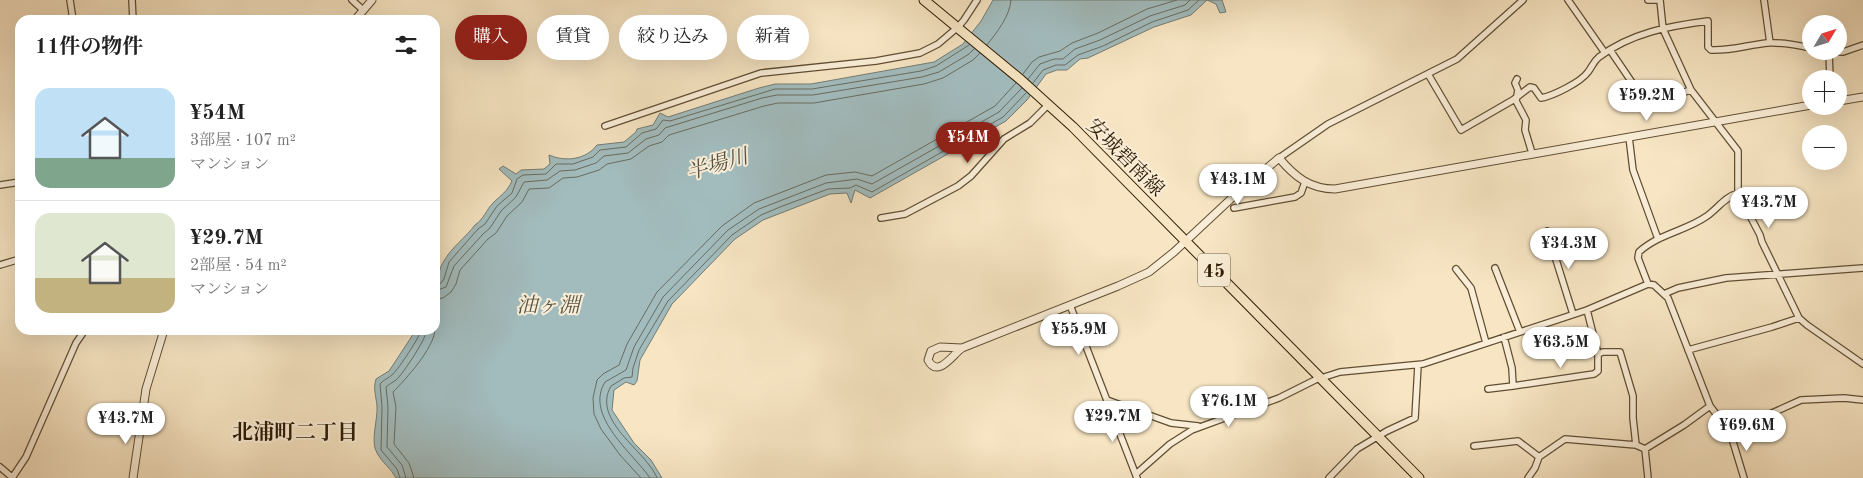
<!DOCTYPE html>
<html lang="ja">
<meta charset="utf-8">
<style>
:root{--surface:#fff;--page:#f2f2f2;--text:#222;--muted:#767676;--line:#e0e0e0;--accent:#8f2418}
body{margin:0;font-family:"Old Standard TT","Noto Serif JP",serif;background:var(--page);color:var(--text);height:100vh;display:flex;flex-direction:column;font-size:19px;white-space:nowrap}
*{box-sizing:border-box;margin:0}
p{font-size:16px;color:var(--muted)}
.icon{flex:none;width:28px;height:28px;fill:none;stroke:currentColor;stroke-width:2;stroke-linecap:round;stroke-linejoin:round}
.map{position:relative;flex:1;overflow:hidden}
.side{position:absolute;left:15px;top:15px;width:425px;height:320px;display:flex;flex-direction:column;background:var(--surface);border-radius:15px;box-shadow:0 5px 20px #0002}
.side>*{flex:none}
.banner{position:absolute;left:455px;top:15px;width:475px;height:45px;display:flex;gap:10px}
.needle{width:32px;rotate:52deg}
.fabs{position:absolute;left:1802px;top:15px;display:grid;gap:10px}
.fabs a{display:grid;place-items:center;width:45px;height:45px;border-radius:50%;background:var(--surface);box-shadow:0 5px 20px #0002;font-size:25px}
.price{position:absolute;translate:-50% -42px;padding:0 11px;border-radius:18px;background:#fff;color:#222;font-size:16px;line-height:32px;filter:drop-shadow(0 1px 2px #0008)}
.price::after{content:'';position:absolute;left:50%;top:30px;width:15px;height:11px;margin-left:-8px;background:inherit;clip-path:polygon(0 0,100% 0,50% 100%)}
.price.current{background:var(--accent);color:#fff}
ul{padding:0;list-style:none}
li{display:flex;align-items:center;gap:15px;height:125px;padding:0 20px}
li+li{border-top:1px solid var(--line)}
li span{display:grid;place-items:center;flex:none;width:140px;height:100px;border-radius:15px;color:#555}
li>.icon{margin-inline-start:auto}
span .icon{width:60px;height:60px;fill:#fffc;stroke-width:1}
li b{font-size:21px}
h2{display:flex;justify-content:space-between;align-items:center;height:60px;padding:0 20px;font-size:21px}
.pill{padding:0 18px;border-radius:22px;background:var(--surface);box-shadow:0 5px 20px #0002;font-size:18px;line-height:45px}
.pill.current{background:var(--accent);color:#fff}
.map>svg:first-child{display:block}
.water{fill:#a2bcbe;stroke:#737c73}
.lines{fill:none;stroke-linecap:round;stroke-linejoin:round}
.shore{stroke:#686c60;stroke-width:1}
.minor-casing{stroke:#604e33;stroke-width:8}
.tertiary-casing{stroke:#604e33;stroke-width:9}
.primary-casing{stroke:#2d1b03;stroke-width:11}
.minor{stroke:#faeed8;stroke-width:5.5}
.tertiary{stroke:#faeed8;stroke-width:7}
.primary{stroke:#f7e5c3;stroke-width:9}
.labels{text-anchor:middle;stroke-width:4;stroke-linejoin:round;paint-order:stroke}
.shield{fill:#faeed8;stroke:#6a5a43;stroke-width:1}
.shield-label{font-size:19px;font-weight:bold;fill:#2d1b03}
.street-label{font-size:20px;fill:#2d1b03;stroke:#faeed8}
.water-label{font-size:21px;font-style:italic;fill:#565344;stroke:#faeed8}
.neighbourhood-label{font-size:21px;font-weight:bold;fill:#2d1b03;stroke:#faeed8}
</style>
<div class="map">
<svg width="1863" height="478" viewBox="0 0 1863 478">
<rect width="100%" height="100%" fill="#f7e5c3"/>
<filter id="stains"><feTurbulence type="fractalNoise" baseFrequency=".004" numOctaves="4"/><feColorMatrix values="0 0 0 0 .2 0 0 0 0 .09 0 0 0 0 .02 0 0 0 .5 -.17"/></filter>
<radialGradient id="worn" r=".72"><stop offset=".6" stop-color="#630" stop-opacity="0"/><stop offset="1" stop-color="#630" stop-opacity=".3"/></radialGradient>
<path class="water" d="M993,0H1222L1226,12L1220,13L1216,4L1207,0L1191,15L1154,27L1088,58L1080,59L1067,70H1057L1046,74L1027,100L1006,121L870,198L855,190L851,203L847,193L830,194L763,220L735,239L672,304L640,360L637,381L634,385L626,382L614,390L612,410L634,443L651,460L662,478H396C391,468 382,463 377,453C370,441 378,420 377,406C376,396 373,389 376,379L389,371L416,330H435V283C439,276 439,268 444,261C451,248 466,237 475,225C484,219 486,210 493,203C501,195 507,192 512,181L499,169L503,166L516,174L521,170L544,169L550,164L549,155C565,162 586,160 597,145L624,142L636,132L637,129L653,125L660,113L668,117L759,88L775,84H811L934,62L963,44L981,21Z"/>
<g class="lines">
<path class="shore" d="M987,45C997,32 1010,16 1011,0
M1023,74L1032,62L1039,57L1060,51L1072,43L1098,33L1147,9L1177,0
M1028,79L1040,64L1054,59H1063L1075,49L1100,40L1150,16L1185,5L1190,0
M1033,83L1043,70L1056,65H1065L1078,55L1103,46L1152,22L1188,10L1199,0
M435,285L440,284L444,279L449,262L478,229L485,224L497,206L512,193L517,179L523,175L546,174L556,164H573L593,157L600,150L626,147L642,133L656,129L663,120L670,121L775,89H812L921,71L936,66L969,45
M435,291L446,287L454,266L483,234L490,228L501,211L516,197L524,182L547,180L560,171L575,170L596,163L604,156L628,153L646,139L659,135L665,128L762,98L777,95H813L922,77L939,72L969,54L974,49
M435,299L443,298L451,292L456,284L460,270L488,239L496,233L507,216L522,202L529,189L549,188L563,178L577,177L599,170L607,164L631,159L649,146L662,142L669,135L764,106L778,103H814L924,84L943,78L973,60L980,53
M400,478L397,469L381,450L382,407L380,384C383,380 389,378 393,374C399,368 420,337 421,330
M406,478L402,465L387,447L388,407L386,387C389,384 392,383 396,380C403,374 426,339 427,330
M414,478L409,463L394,444L396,407L393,392C406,379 434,348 435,330
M641,478L620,455L601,429L594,414L593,398L597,380L603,374L619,365L627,344L657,292L722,226L754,203L826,175L855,172L872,176L995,106L1016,83
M650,478C633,453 584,416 605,382L626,370L634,347L663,297L728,230L759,209L826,183L857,179L872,184L999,112L1022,88
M657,478C646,450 591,421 611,386L624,378L632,377L633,368L639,350L668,301L732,235L761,215L780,207L828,189L850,188L856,185L872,192L1003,117L1026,93"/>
<g class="minor-casing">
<path id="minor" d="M70,0L73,20
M132,0L133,20
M352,0L363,10
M1568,0L1605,53
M1648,0H1657
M1660,0L1663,29L1691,90L1738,151V193L1760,235L1762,242L1799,318L1807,325L1863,364
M1764,0L1770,43
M1610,50L1648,106L1668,97L1691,90
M1829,51L1843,52L1863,45
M1829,51L1830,79
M1428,74L1461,130L1513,100L1530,87L1534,88L1541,98C1553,96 1581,82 1588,72C1592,67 1593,62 1599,57C1631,33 1669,26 1708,21V47L1711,50C1730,51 1748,45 1767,43C1782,42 1797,45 1811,48
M1517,79L1515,83L1518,90L1516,101L1526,120L1525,130L1532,153
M605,126L761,73L876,61L920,53L938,44L958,27L964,20L977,0
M1629,137L1633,170L1658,239
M1279,158L1328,124L1457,59L1523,0
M0,185L20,182
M1234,208L1295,197L1301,193L1305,182
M881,218L905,214L958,186L971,176L1004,139L1030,123L1048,105
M1547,231L1573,314
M0,265L20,259
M1495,268L1520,332
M1456,269L1471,288L1486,343
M1648,284L1638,258L1639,252C1658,234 1686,231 1707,216C1718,208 1725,197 1738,193
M1664,294L1678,288L1726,278L1863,268
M1070,305L1137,478
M1504,337L1512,368L1513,386L1594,374L1598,371V354L1587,310
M1688,350L1772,327L1799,318
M1598,354L1603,352H1620L1633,396V418L1636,445
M1488,389L1513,386
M1107,400L1171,423L1198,426
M1730,432L1801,400L1844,398L1863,400
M1474,446L1518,441L1539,457
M1645,449L1684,425L1710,406
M1645,449L1648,478
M0,467L13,478
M1136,474L1170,444L1192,430L1279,398L1315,380L1340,372L1423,364L1587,310L1648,284L1654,285L1668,298L1710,406L1730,432L1744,478
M12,478L26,457L76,343L85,330
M1329,478L1357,449L1387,431L1415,418L1418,365
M1528,478L1535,468L1539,457L1565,439L1636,445L1645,449"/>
</g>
<g class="tertiary-casing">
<path id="tertiary" d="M355,20L372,0
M1839,101L1863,97
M962,348L940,347L931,351L928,360C938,379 953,354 962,348L1118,286L1149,272L1174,252L1234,196L1279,158C1295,177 1310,189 1335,189L1811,105
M133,478L146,389L164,330"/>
</g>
<g class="primary-casing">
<path id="primary" d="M924,0L1021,80L1073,127L1419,478"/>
</g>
<use href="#minor" class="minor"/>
<use href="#tertiary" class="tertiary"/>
<use href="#primary" class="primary"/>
</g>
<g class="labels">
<rect class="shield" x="1198" y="253.5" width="32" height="33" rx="4"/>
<g class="shield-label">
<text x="1214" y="277">45</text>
</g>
<g class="street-label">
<text transform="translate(1126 157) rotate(45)" y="7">安城碧南線</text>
</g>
<g class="water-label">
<text transform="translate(717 164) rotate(-16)" y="7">半場川</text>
<text x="548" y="312">油ヶ淵</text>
</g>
<g class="neighbourhood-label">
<text x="295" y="439">北浦町二丁目</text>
</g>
</g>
<rect width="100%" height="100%" filter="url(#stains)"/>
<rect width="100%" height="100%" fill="url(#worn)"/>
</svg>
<div class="fabs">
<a><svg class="needle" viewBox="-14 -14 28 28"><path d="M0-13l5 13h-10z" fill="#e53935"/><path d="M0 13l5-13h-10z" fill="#767676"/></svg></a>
<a>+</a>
<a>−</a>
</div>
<b class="price" style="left:1647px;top:122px">¥59.2M</b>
<b class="price current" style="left:968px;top:164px">¥54M</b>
<b class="price" style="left:1238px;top:206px">¥43.1M</b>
<b class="price" style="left:1769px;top:229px">¥43.7M</b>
<b class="price" style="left:1569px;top:270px">¥34.3M</b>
<b class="price" style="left:1079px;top:356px">¥55.9M</b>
<b class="price" style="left:1561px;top:369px">¥63.5M</b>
<b class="price" style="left:1229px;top:428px">¥76.1M</b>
<b class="price" style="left:1113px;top:443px">¥29.7M</b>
<b class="price" style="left:126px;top:445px">¥43.7M</b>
<b class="price" style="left:1747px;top:452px">¥69.6M</b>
<div class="banner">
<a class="pill current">購入</a>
<a class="pill">賃貸</a>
<a class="pill">絞り込み</a>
<a class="pill">新着</a>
</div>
<section class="side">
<h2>11件の物件<svg class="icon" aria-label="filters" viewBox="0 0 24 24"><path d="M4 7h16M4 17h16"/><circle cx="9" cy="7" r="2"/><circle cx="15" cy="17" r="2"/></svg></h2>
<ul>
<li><span style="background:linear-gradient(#bfe0f5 70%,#7fa58c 0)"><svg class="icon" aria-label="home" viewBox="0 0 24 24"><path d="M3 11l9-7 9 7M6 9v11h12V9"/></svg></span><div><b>¥54M</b><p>3部屋 · 107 m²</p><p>マンション</p></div></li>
<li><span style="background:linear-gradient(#dfe7d0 65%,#c2b280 0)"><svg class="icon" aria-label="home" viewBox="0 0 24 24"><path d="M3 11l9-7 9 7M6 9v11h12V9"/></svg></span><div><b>¥29.7M</b><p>2部屋 · 54 m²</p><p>マンション</p></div></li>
</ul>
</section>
</div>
